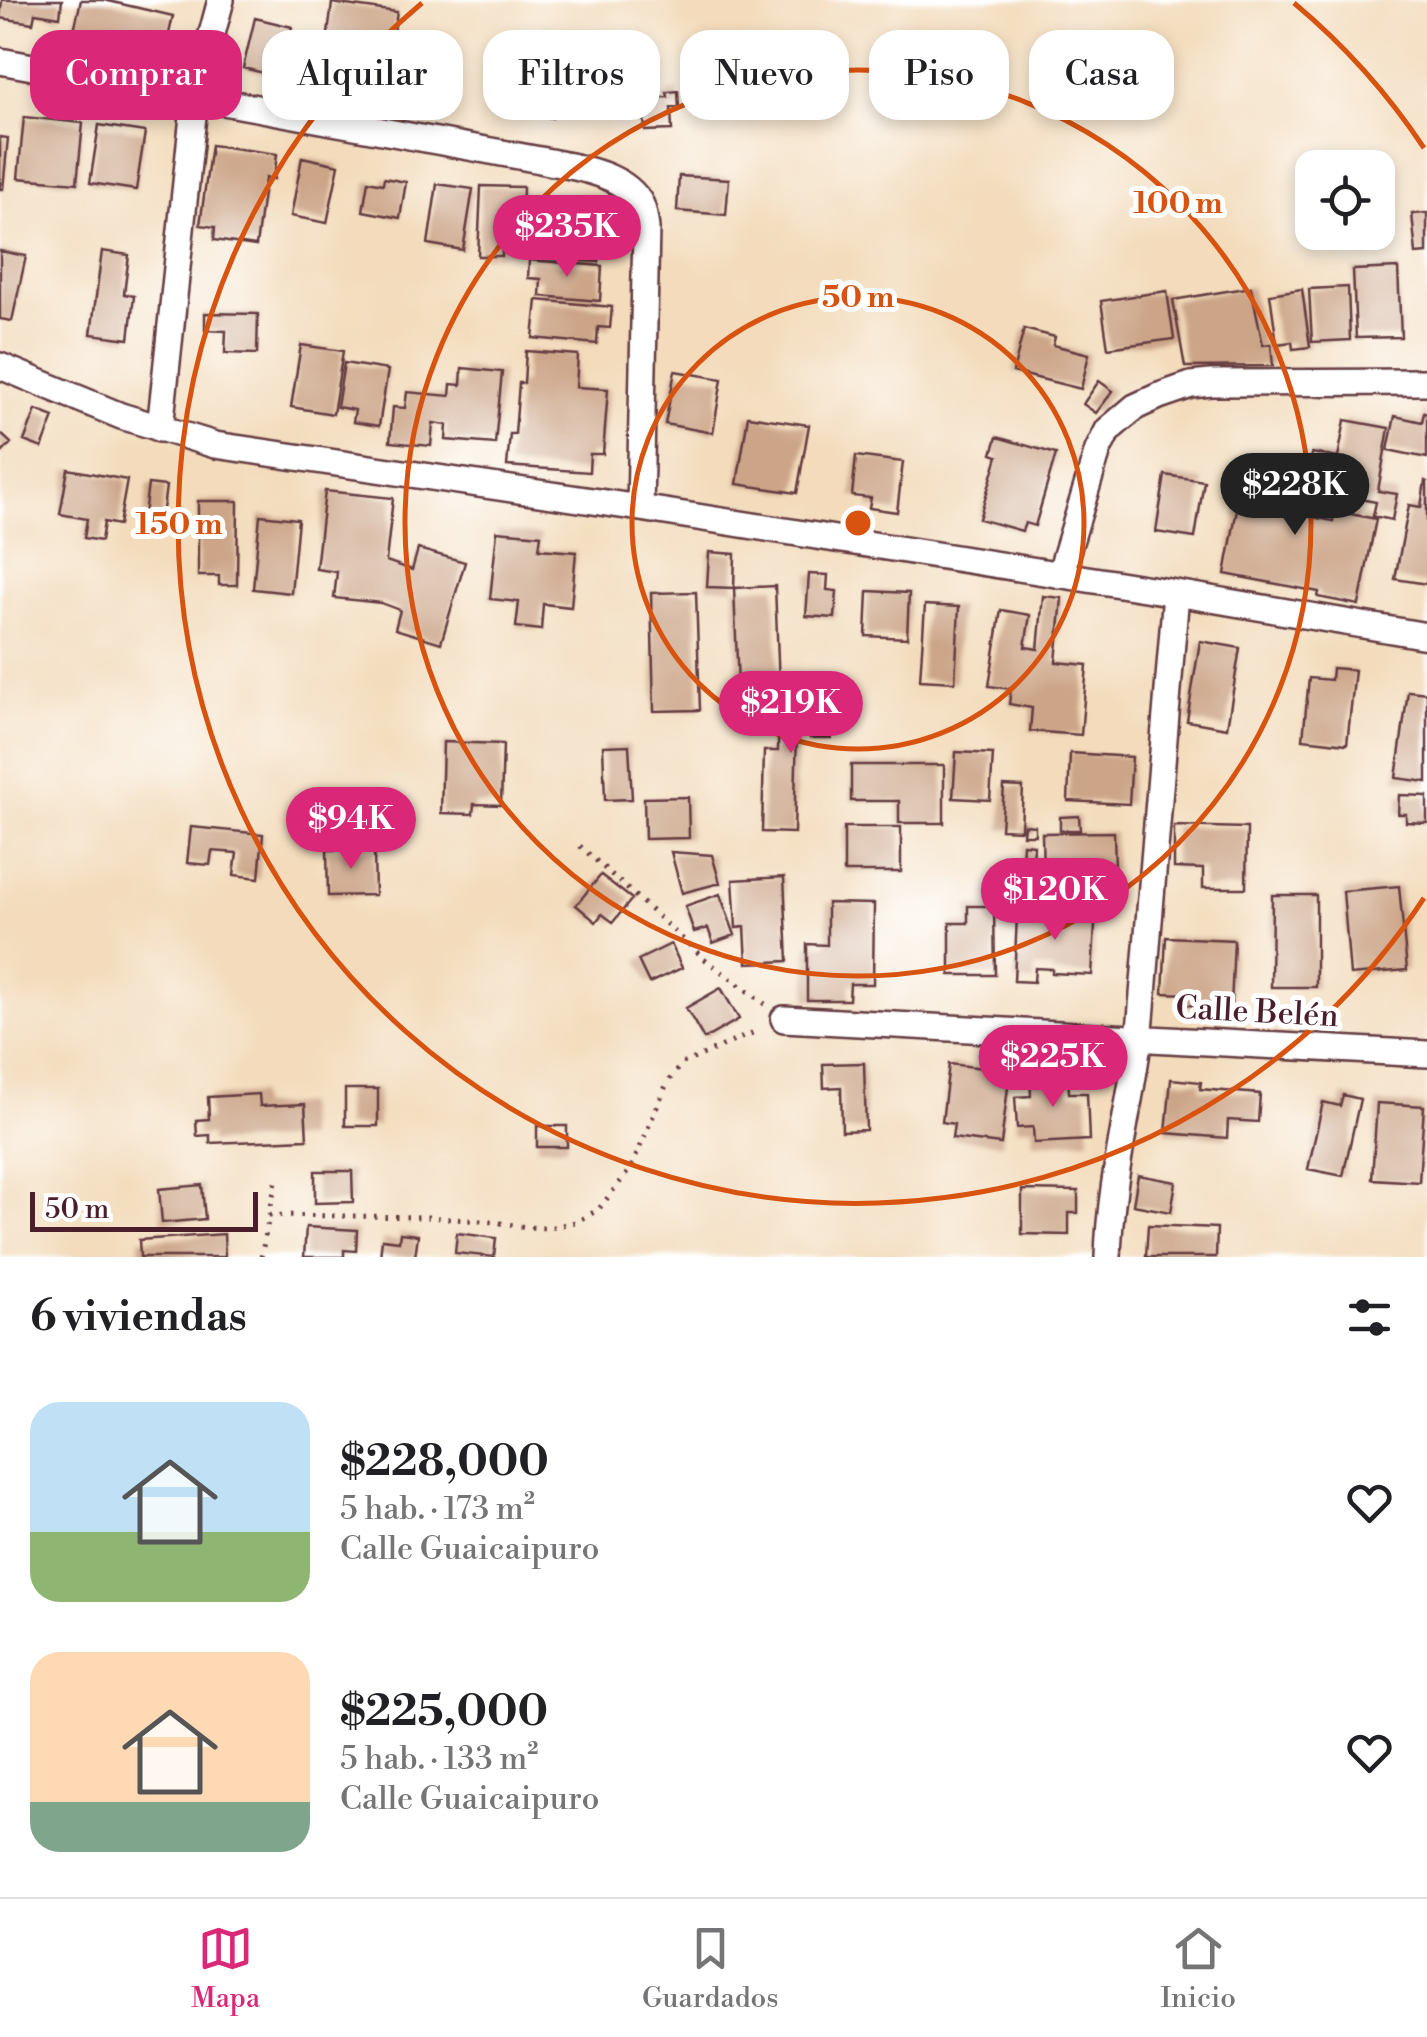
<!DOCTYPE html>
<html lang="es">
<meta charset="utf-8">
<style>
:root{--surface:#fff;--page:#f6f6f6;--text:#202124;--muted:#757577;--line:#e0e0e0;--accent:#db2777}
body{margin:0;font-family:"Libre Bodoni",serif;background:var(--page);color:var(--text);height:100vh;display:flex;flex-direction:column;font-size:38px;white-space:nowrap}
*{box-sizing:border-box;margin:0}
p{font-size:32px;color:var(--muted)}
.icon{flex:none;width:55px;height:55px;fill:none;stroke:currentColor;stroke-width:2;stroke-linecap:round;stroke-linejoin:round}
.map{position:relative;height:1257px;overflow:hidden}
.panel{display:flex;flex-direction:column;background:var(--surface);flex:1}
.panel>*{flex:none}
.hud{position:absolute;left:30px;top:30px;width:1368px;height:90px;display:flex;gap:20px}
.fabs{position:absolute;left:1295px;top:150px;display:grid;gap:20px}
.fabs a{display:grid;place-items:center;width:100px;height:100px;border-radius:20px;background:var(--surface);box-shadow:0 5px 15px #0003;font-size:50px}
.scale{position:absolute;left:30px;bottom:25px;width:228px;box-sizing:border-box;padding-left:10px;border:5px solid #4a1f2b;border-top:0;font-size:28px;line-height:35px;white-space:nowrap;color:#4a1f2b;-webkit-text-stroke:8px #fff;paint-order:stroke}
.price{position:absolute;translate:-50% -85px;padding:0 22px;border-radius:35px;background:var(--accent);color:#fff;font-size:32px;line-height:65px;filter:drop-shadow(0 2px 5px #0008)}
.price::after{content:'';position:absolute;left:50%;top:60px;width:30px;height:22px;margin-left:-15px;background:inherit;clip-path:polygon(0 0,100% 0,50% 100%)}
.price.active{background:#222;color:#fff}
ul{padding:0;list-style:none}
li{display:flex;align-items:center;gap:30px;height:250px;padding:0 30px}
li span{display:grid;place-items:center;flex:none;width:280px;height:200px;border-radius:30px;color:#555}
li>.icon{margin-inline-start:auto}
span .icon{width:120px;height:120px;fill:#fffc;stroke-width:1}
li b{font-size:42px}
h2{display:flex;justify-content:space-between;align-items:center;height:120px;padding:0 30px;font-size:42px}
.pill{padding:0 35px;border-radius:30px;background:var(--surface);box-shadow:0 5px 15px #0003;font-size:35px;line-height:90px}
.pill.active{background:var(--accent);color:#fff}
.menu{display:flex;justify-content:space-around;align-items:center;height:140px;border-top:2px solid var(--line);background:var(--surface);font-size:28px;color:var(--muted)}
.menu a{display:grid;justify-items:center;gap:5px}
.menu .active{color:var(--accent)}
.map>svg:first-child{display:block}
.building{fill:#cca588}
.lines{fill:none;stroke-linecap:round;stroke-linejoin:round}
.street-casing{stroke:#633b41;stroke-width:30}
.path{stroke:#633b41;stroke-width:5;stroke-dasharray:2.5 8;stroke-linecap:butt}
.street{stroke:#fff;stroke-width:25}
.ring{fill:none;stroke:#d8530f;stroke-width:5}
.labels{text-anchor:middle;stroke-width:10;stroke-linejoin:round;paint-order:stroke}
.street-label{font-size:32px;fill:#4a1f2b;stroke:#fff}
.centre{fill:#d8530f;stroke:#fff;stroke-width:5}
.ring-label{font-size:30px;text-anchor:middle;font-weight:bold;fill:#d8530f;stroke:#fff;stroke-width:10;stroke-linejoin:round;paint-order:stroke}
</style>
<div class="map">
<svg width="1427" height="1257" viewBox="0 0 1427 1257">
<rect width="100%" height="100%" fill="#fff"/>
<filter id="ink" filterUnits="userSpaceOnUse"><feTurbulence type="fractalNoise" baseFrequency=".01" numOctaves="2"/><feDisplacementMap in="SourceGraphic" scale="20" xChannelSelector="R" yChannelSelector="G"/><feConvolveMatrix kernelMatrix="1 2 1 2 8 2 1 2 1" color-interpolation-filters="sRGB"/></filter>
<filter id="wash" filterUnits="userSpaceOnUse"><feTurbulence type="fractalNoise" baseFrequency=".0048" numOctaves="4" result="noise"/><feDisplacementMap in="SourceGraphic" scale="40" xChannelSelector="R" yChannelSelector="G"/><feGaussianBlur stdDeviation="2.25" result="paint"/><feColorMatrix in="noise" values="0 0 0 0 0 0 0 0 0 0 0 0 0 0 0 0 0 1.4 0 .05"/><feComposite in="paint" operator="in"/></filter>
<g filter="url(#wash)">
<rect width="100%" height="100%" fill="#f3dbbb"/>
<g id="blocks">
<path class="building" d="M2,0H62L60,17L35,13L33,23L0,18Z
M81,0H104L173,16L162,64L71,43Z
M332,3L397,12L393,38L376,36L368,95L321,88Z
M255,18L292,27L280,77L243,68Z
M528,65L563,74L552,118L517,109Z
M290,66L312,71L309,85L286,80Z
M390,72L429,77L423,116L397,113L398,106L385,104Z
M678,91L679,108H671L672,130L645,131L643,98L668,97L667,92Z
M24,117L83,123L77,183L18,178Z
M99,125L145,132L136,190L90,183Z
M0,137L8,138L3,189H0Z
M211,145L277,154L274,179L265,178L256,246L214,240L215,227L200,225Z
M302,157L339,165L327,223L291,216Z
M679,176L729,179L726,215L677,211Z
M384,178L406,182L400,218L363,211L368,181L383,184Z
M437,184L473,189L463,250L428,244Z
M481,186L523,187L521,252L502,251V256H478Z
M560,206L581,208L580,219L602,220L599,262L529,257L530,240L557,242Z
M1427,213V253L1416,254L1412,214Z
M0,251L26,256L12,321L0,319Z
M102,251L129,255L124,294L134,296L129,339L91,334Z
M529,260L602,266L600,301L540,296L541,279L528,278Z
M1398,268L1401,337L1356,338L1353,270Z
M1251,287L1263,345L1271,344L1273,366L1185,367L1173,300Z
M1348,287L1350,340L1312,342L1309,289Z
M1302,289L1310,347L1293,349L1292,342L1277,344L1270,294Z
M1167,291L1174,339L1108,348L1101,301Z
M537,300L612,307L610,328L598,327L597,344L533,338Z
M205,313L258,314L257,354L225,353L226,331L205,330Z
M1024,329L1055,337L1053,345L1089,354L1081,389L1013,372Z
M301,345L343,351L333,414L291,407Z
M526,351L578,355L576,387L608,389L603,454H590L589,472L507,466L510,434H515L519,383H524Z
M344,363L388,370L379,426L353,422L355,410L337,407Z
M462,368L502,372L495,444L446,440L447,425L433,423L431,446L390,442L393,407L405,408L407,392L450,396L451,384L461,385Z
M675,371L722,379L713,433L665,424Z
M1099,381L1113,391L1096,413L1083,404Z
M36,410L54,417L42,448L24,441Z
M1424,412L1427,413V458L1388,450L1395,416L1422,422Z
M748,416L809,425L797,493L737,484Z
M1345,420L1389,428L1378,491L1397,494L1392,520L1373,516L1376,502L1305,489L1312,453L1338,458Z
M0,433L11,443L0,455Z
M997,437L1056,454L1035,526L1025,523L1022,531L979,519L998,456L992,454Z
M856,456L903,462L897,512L869,508L871,498L852,496Z
M1236,461L1299,473L1291,513L1333,521L1335,511L1376,519L1359,605L1318,597L1319,592L1225,574L1238,503L1228,501Z
M68,469L127,480L119,525L104,522L101,541L84,538L87,519L60,514Z
M1165,475L1204,481L1195,538L1156,532Z
M1425,481L1427,482V584L1395,579L1409,505L1421,507Z
M148,484L166,486L162,517L144,515Z
M325,491L393,498L386,561L412,570L418,549L465,562L441,643L395,629L400,610L381,603L334,598L337,572L316,569Z
M198,501H238L237,585H219V576H198Z
M260,515L298,519L291,593L253,589Z
M497,531L541,535L539,549L576,552L571,607L543,604L541,630L516,627L519,602L490,599Z
M709,552L735,554L734,588L707,587Z
M809,574L828,575L827,590L837,591L835,618L806,616Z
M775,586L779,685L738,687L734,588Z
M868,591L909,593L907,638L866,636Z
M696,592L700,710L654,711L651,593Z
M1043,596L1062,598L1056,662L1087,665L1081,735L1030,731L1032,708L1009,704L1011,689L989,686L1001,610L1030,615L1025,647L1038,649Z
M925,605L959,607L955,682L920,680Z
M1200,641L1240,648L1227,728L1187,721Z
M1332,668L1355,670L1347,744L1303,739L1309,678L1331,680Z
M1408,691L1427,693V782L1396,778Z
M779,693L832,695L831,738H810V734L797,733L794,833L762,832L764,751H778Z
M443,742L503,744L501,805L474,804L473,814L441,813Z
M629,745L632,799L605,800L603,746Z
M956,752L993,754L990,800L953,798Z
M1070,753L1132,757L1129,804L1068,801Z
M851,765H944V823H899V801H851Z
M1004,786L1023,787L1021,830L1001,829Z
M1399,795L1427,796V823L1406,822V814H1398Z
M688,797L689,838L645,839L644,798Z
M1079,816L1080,830H1060V817Z
M1024,825L1035,826V835H1023Z
M1174,826L1247,828L1246,888H1203V869L1174,868Z
M191,827L263,834L259,878L234,875L237,853L212,851L210,865L187,863Z
M844,827H901V872H844Z
M1114,832L1115,870L1043,871L1042,833Z
M1023,844L1034,845L1033,864L1022,863Z
M374,849L375,895L328,896L327,850Z
M671,852L712,855L720,883L682,893Z
M601,875L632,899L613,922L602,914L596,922L576,905Z
M784,877L788,961L747,963L745,927L736,928L733,880Z
M1399,886L1407,970L1350,975L1343,891Z
M720,894L735,935L713,943L708,928L694,932L685,906Z
M1272,895H1316V987H1271Z
M827,903L874,904L873,984H850L849,1000H807V944L827,945Z
M968,906H994L995,975H950V923H968Z
M1048,906L1096,909L1092,975L1052,973V969L1035,968L1034,982L1014,981L1017,915L1048,916Z
M1166,937L1234,940L1231,1007L1187,1005L1188,994L1163,993Z
M671,944L682,968L649,983L638,960Z
M721,988L739,1019L704,1039L686,1008Z
M864,1063L866,1130L842,1131L841,1087L824,1088L823,1064Z
M949,1064L1010,1071L1001,1144L952,1138L954,1124L942,1122Z
M1068,1072L1069,1093H1087L1089,1140L1034,1143L1033,1127L1017,1128L1015,1097L1031,1096L1030,1074Z
M1171,1079L1201,1082L1200,1089L1260,1094L1258,1122L1228,1120L1227,1138L1166,1133Z
M345,1089H378V1126H345Z
M259,1094L260,1106L305,1104L307,1139L210,1143V1135L197,1136L196,1120L209,1119L208,1097Z
M1343,1095L1360,1099L1343,1176L1308,1169L1323,1102L1340,1106Z
M1377,1103L1424,1106L1419,1182L1372,1179Z
M537,1126H567V1147H537Z
M315,1171H352L353,1202L315,1203Z
M1138,1175L1176,1182L1171,1212L1133,1205Z
M202,1185L205,1219L162,1223L159,1189Z
M1022,1190L1078,1191V1213H1069V1235L1022,1234Z
M1148,1225L1217,1228L1216,1257H1146Z
M306,1227L357,1230L356,1251L344,1250V1257H304Z
M400,1233L418,1235L415,1257H380L382,1239L399,1241Z
M457,1233L496,1238L494,1257L455,1253Z
M224,1234L225,1257H140L139,1240Z"/>
</g>
</g>
<g filter="url(#ink)">
<use href="#blocks" fill-opacity="0" stroke="#633b41" stroke-width="2.5"/>
<g class="lines">
<g class="street-casing">
<path id="street" d="M0,61L540,160C572,167 625,172 641,205C644,212 645,221 646,228L640,508
M0,366L121,416L215,445L640,508L1176,593L1427,636
M160,429L195,97L221,0
M1060,575L1098,450L1108,430L1135,407L1159,396L1191,385L1211,383L1427,382
M784,1019L1427,1054
M1108,1257C1110,1176 1133,1099 1141,1019L1176,593"/>
</g>
<path class="path" d="M580,846L706,960L765,1004
M269,1215L428,1217L494,1222L527,1227L549,1228L575,1222L598,1210L631,1168L665,1088L673,1074L684,1063L759,1030
M261,1257L276,1181"/>
<use href="#street" class="street"/>
</g>
</g>
<g class="ring">
<circle cx="858" cy="523" r="226"/>
<circle cx="858" cy="523" r="453"/>
<path d="M1424 898A679 679 0 1 1 422 3M1294 3A679 679 0 0 1 1424 148"/>
</g>
<g class="labels">
<g class="street-label">
<text transform="translate(1257 1011) rotate(3)" y="11">Calle Belén</text>
</g>
</g>
<circle cx="858" cy="523" r="15" class="centre"/>
<g class="ring-label">
<text x="1178" y="213">100 m</text>
<text x="858" y="307">50 m</text>
<text x="179" y="534">150 m</text>
</g>
</svg>
<div class="fabs">
<a><svg class="icon" aria-label="locate" viewBox="0 0 24 24"><circle cx="12" cy="12" r="6"/><path d="M12 2v4M12 18v4M2 12h4M18 12h4"/></svg></a>
</div>
<div class="scale">50 m</div>
<b class="price" style="left:567px;top:280px">$235K</b>
<b class="price active" style="left:1295px;top:538px">$228K</b>
<b class="price" style="left:791px;top:756px">$219K</b>
<b class="price" style="left:351px;top:872px">$94K</b>
<b class="price" style="left:1055px;top:943px">$120K</b>
<b class="price" style="left:1053px;top:1110px">$225K</b>
<div class="hud">
<a class="pill active">Comprar</a>
<a class="pill">Alquilar</a>
<a class="pill">Filtros</a>
<a class="pill">Nuevo</a>
<a class="pill">Piso</a>
<a class="pill">Casa</a>
</div>
</div>
<section class="panel">
<h2>6 viviendas<svg class="icon" aria-label="filters" viewBox="0 0 24 24"><path d="M4 7h16M4 17h16"/><circle cx="9" cy="7" r="2"/><circle cx="15" cy="17" r="2"/></svg></h2>
<ul>
<li><span style="background:linear-gradient(#bfe0f5 65%,#8fb573 0)"><svg class="icon" aria-label="home" viewBox="0 0 24 24"><path d="M3 11l9-7 9 7M6 9v11h12V9"/></svg></span><div><b>$228,000</b><p>5 hab. · 173 m²</p><p>Calle Guaicaipuro</p></div><svg class="icon" aria-label="heart" viewBox="0 0 24 24"><path d="M12 20l-8-8c-3-5 5-10 8-4 3-6 11-1 8 4z"/></svg></li>
<li><span style="background:linear-gradient(#ffd9b3 75%,#7fa58c 0)"><svg class="icon" aria-label="home" viewBox="0 0 24 24"><path d="M3 11l9-7 9 7M6 9v11h12V9"/></svg></span><div><b>$225,000</b><p>5 hab. · 133 m²</p><p>Calle Guaicaipuro</p></div><svg class="icon" aria-label="heart" viewBox="0 0 24 24"><path d="M12 20l-8-8c-3-5 5-10 8-4 3-6 11-1 8 4z"/></svg></li>
</ul>
</section>
<nav class="menu">
<a class="active"><svg class="icon" aria-label="map" viewBox="0 0 24 24"><path d="M3 6l6-2 6 2 6-2v14l-6 2-6-2-6 2zM9 4v14M15 6v14"/></svg>Mapa</a>
<a><svg class="icon" aria-label="saved" viewBox="0 0 24 24"><path d="M7 4h10v16l-5-4-5 4z"/></svg>Guardados</a>
<a><svg class="icon" aria-label="home" viewBox="0 0 24 24"><path d="M3 11l9-7 9 7M6 9v11h12V9"/></svg>Inicio</a>
</nav>
